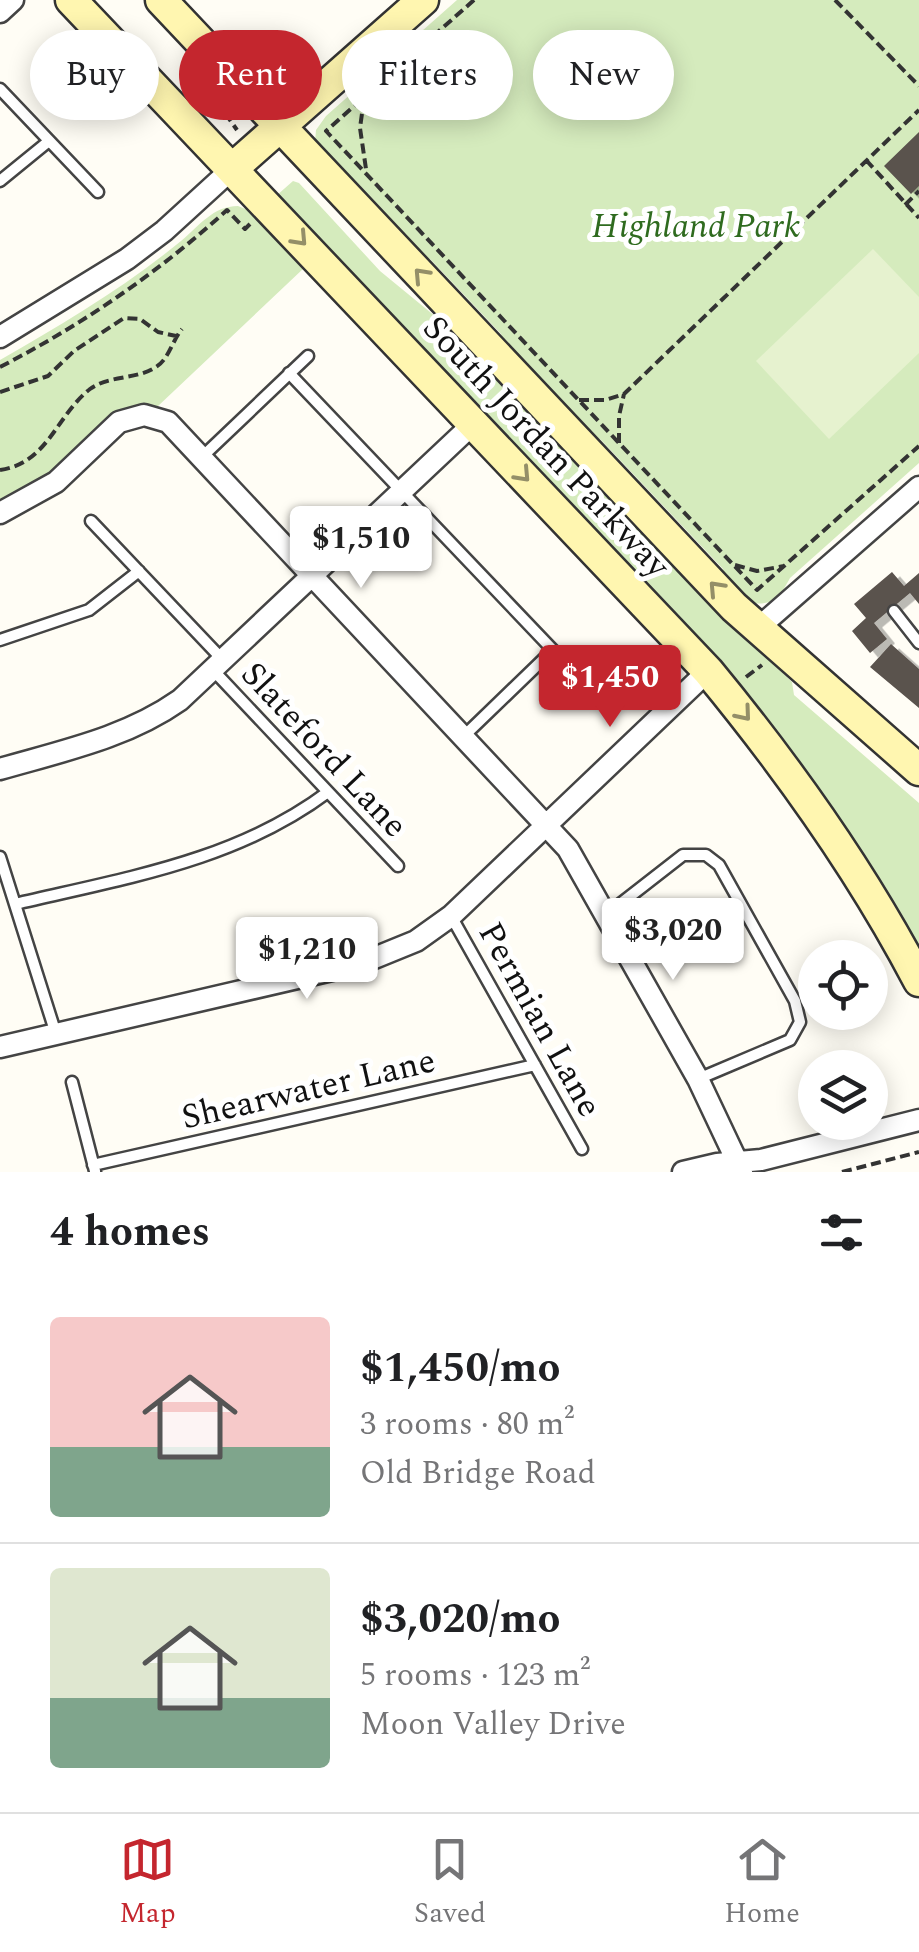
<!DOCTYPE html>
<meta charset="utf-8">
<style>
:root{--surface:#fff;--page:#f6f6f6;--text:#202124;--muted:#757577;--line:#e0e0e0;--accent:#c4262e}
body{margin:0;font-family:Spectral,serif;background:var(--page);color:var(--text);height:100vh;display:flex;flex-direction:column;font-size:38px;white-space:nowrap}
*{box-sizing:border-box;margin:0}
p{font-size:32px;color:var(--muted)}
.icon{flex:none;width:55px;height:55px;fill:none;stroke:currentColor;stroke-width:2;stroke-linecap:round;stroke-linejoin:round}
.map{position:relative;height:1172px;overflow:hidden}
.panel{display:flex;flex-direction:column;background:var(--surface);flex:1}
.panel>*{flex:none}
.banner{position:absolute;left:30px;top:30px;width:860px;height:90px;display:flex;gap:20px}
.buttons{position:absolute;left:798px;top:940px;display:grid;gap:20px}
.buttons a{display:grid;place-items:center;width:90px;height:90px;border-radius:50%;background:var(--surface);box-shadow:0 5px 25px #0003;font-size:50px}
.price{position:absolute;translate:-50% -85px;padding:0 22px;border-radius:10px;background:#fff;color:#222;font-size:32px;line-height:65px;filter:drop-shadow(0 2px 5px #0008)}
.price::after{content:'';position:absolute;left:50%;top:60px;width:30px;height:22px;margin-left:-15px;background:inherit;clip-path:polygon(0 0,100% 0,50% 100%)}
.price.current{background:var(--accent);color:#fff}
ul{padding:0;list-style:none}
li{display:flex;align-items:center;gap:30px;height:250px;padding:0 50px}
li+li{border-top:2px solid var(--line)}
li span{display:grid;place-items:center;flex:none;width:280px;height:200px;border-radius:10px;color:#555}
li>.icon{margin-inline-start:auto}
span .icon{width:120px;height:120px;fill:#fffc;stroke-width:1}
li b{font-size:42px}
h2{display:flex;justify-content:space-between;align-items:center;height:120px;padding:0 50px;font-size:42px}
.chip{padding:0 35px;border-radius:45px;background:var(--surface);box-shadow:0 5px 25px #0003;font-size:35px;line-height:90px}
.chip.current{background:var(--accent);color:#fff}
.tabs{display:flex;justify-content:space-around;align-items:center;height:140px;border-top:2px solid var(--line);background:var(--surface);font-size:28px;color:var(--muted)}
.tabs a{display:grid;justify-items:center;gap:5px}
.tabs .current{color:var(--accent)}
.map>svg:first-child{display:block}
.green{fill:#d5ebbd}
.pitch{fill:#e6f2cf}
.building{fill:#5a524d;filter:url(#shadow)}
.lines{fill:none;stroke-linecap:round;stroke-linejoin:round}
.lane-casing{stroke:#444;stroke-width:15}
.street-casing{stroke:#444;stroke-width:25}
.secondary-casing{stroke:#333;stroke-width:35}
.path{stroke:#333;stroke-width:4;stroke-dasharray:10 5;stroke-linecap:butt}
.lane{stroke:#fff;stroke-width:10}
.street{stroke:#fff;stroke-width:20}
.secondary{stroke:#fff6b0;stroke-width:30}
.oneway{stroke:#948f68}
.labels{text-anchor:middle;stroke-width:10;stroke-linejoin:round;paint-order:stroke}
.park-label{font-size:35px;font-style:italic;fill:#2f6b1f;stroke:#fff}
.street-label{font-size:35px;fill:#111;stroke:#fff}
</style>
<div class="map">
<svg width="919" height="1172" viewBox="0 0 919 1172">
<defs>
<filter id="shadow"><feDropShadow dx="8" dy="4.5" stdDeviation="0" flood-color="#0004"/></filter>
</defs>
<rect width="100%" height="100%" fill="#fffdf5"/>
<path class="green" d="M457,0H919V463L790,578C780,596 775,606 751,603L724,581L723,569L600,439L589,437L503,341L501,334L430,259L418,257L315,142L316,130L326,116Z
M293,181L299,183L380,271L447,326L700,594L792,682L794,695L919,803V948L862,867L814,785L764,719L276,196Z
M238,206L253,212L304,268L157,407L137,405L119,413L64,466L0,506V360C63,324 125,287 181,241C199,226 213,206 238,206Z"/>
<path class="pitch" d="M873,249L919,297V353L829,439L756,361Z"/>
<path class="building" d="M919,132V186L911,194L884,166Z
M892,572L904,586L919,573V604L910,593L874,623L887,639L870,653L852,631L866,618L854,604Z
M891,644L919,669V708L870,667Z"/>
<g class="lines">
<g class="lane-casing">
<path id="lane" d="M0,89L98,192
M0,181L49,141
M289,373L591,690
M202,457L308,356
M91,521L222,659
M894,611L919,643
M0,640L89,610L139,571
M213,670L398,866
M464,736L553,650
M0,857L56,1034
M15,904C125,878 236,861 328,792
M606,915L683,855H706L719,865L795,1001L800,1022L790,1040L698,1079
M451,916L582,1149
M72,1082L95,1171
M93,1165L535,1065"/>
</g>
<g class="street-casing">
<path id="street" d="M0,12L13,0
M0,337L127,259L164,231L233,168
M0,513L56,482L119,422L144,415L168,422L568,849L698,1079L742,1172
M757,629L919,487
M0,769C62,751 126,738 180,700L474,423
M0,1047L362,963L416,941L451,916L708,671
M683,1172L717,1164L761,1160L919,1120"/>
</g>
<g class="secondary-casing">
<path id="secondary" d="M71,0L708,671C788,768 861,870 919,981
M161,0L734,607L919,770
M233,168L423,0"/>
</g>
<path class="path" d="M474,0L326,131L757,590L919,446
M835,0L919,86
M364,99L360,128L366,169
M225,113L237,130
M866,160L919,218
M905,205L919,191
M0,367C82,325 159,272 227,210L245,229L250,224
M0,392L48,376L74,351L124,318L140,319L158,332L176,336
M579,400H605L624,394L919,110
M619,443V416L624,394
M0,470C48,463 56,416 90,389C109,375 136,380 156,367C169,359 172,341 182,329
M735,565L757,571L784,566
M746,677L762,665
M842,1172L919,1152"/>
<use href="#lane" class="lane"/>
<use href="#street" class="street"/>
<use href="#secondary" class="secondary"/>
</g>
<defs><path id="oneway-chevron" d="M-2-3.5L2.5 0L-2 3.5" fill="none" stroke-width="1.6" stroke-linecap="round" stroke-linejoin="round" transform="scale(2.5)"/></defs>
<g class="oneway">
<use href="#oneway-chevron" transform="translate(300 239) rotate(47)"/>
<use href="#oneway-chevron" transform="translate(421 275) rotate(-133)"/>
<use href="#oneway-chevron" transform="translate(523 475) rotate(47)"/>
<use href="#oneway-chevron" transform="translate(716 588) rotate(-133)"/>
<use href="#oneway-chevron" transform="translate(744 714) rotate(50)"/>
</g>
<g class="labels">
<g class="park-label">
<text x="696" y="237">Highland Park</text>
</g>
<g class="street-label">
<text transform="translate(547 446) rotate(47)" y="12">South Jordan Parkway</text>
<text transform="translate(325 749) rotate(47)" y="12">Slateford Lane</text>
<text transform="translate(541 1019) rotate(61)" y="12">Permian Lane</text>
<text transform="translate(308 1088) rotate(-13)" y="12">Shearwater Lane</text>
</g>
</g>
</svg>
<div class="buttons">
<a><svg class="icon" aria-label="locate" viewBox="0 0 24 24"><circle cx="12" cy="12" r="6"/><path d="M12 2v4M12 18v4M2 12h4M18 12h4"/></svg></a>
<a><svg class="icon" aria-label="layers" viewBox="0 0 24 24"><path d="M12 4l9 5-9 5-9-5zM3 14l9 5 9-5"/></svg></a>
</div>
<b class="price" style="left:361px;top:591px">$1,510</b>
<b class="price current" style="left:610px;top:730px">$1,450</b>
<b class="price" style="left:673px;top:983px">$3,020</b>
<b class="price" style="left:307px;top:1002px">$1,210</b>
<div class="banner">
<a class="chip">Buy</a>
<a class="chip current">Rent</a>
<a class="chip">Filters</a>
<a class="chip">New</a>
</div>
</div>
<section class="panel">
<h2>4 homes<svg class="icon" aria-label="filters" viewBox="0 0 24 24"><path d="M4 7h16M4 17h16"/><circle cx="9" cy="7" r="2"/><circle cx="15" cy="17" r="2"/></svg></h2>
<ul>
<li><span style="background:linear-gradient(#f6c9c9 65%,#7fa58c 0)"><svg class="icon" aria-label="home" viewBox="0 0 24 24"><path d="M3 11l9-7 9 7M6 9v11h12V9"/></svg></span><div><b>$1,450/mo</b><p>3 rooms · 80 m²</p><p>Old Bridge Road</p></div></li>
<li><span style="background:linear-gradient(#dfe7d0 65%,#7fa58c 0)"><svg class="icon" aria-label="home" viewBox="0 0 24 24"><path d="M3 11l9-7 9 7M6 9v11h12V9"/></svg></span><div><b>$3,020/mo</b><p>5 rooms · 123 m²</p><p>Moon Valley Drive</p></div></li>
</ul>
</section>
<nav class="tabs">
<a class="current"><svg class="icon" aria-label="map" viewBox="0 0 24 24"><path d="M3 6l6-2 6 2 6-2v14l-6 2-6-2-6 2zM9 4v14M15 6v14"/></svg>Map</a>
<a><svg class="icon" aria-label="saved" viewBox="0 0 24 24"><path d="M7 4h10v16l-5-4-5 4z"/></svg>Saved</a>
<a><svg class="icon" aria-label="home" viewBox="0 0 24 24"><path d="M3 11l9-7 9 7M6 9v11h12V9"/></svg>Home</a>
</nav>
